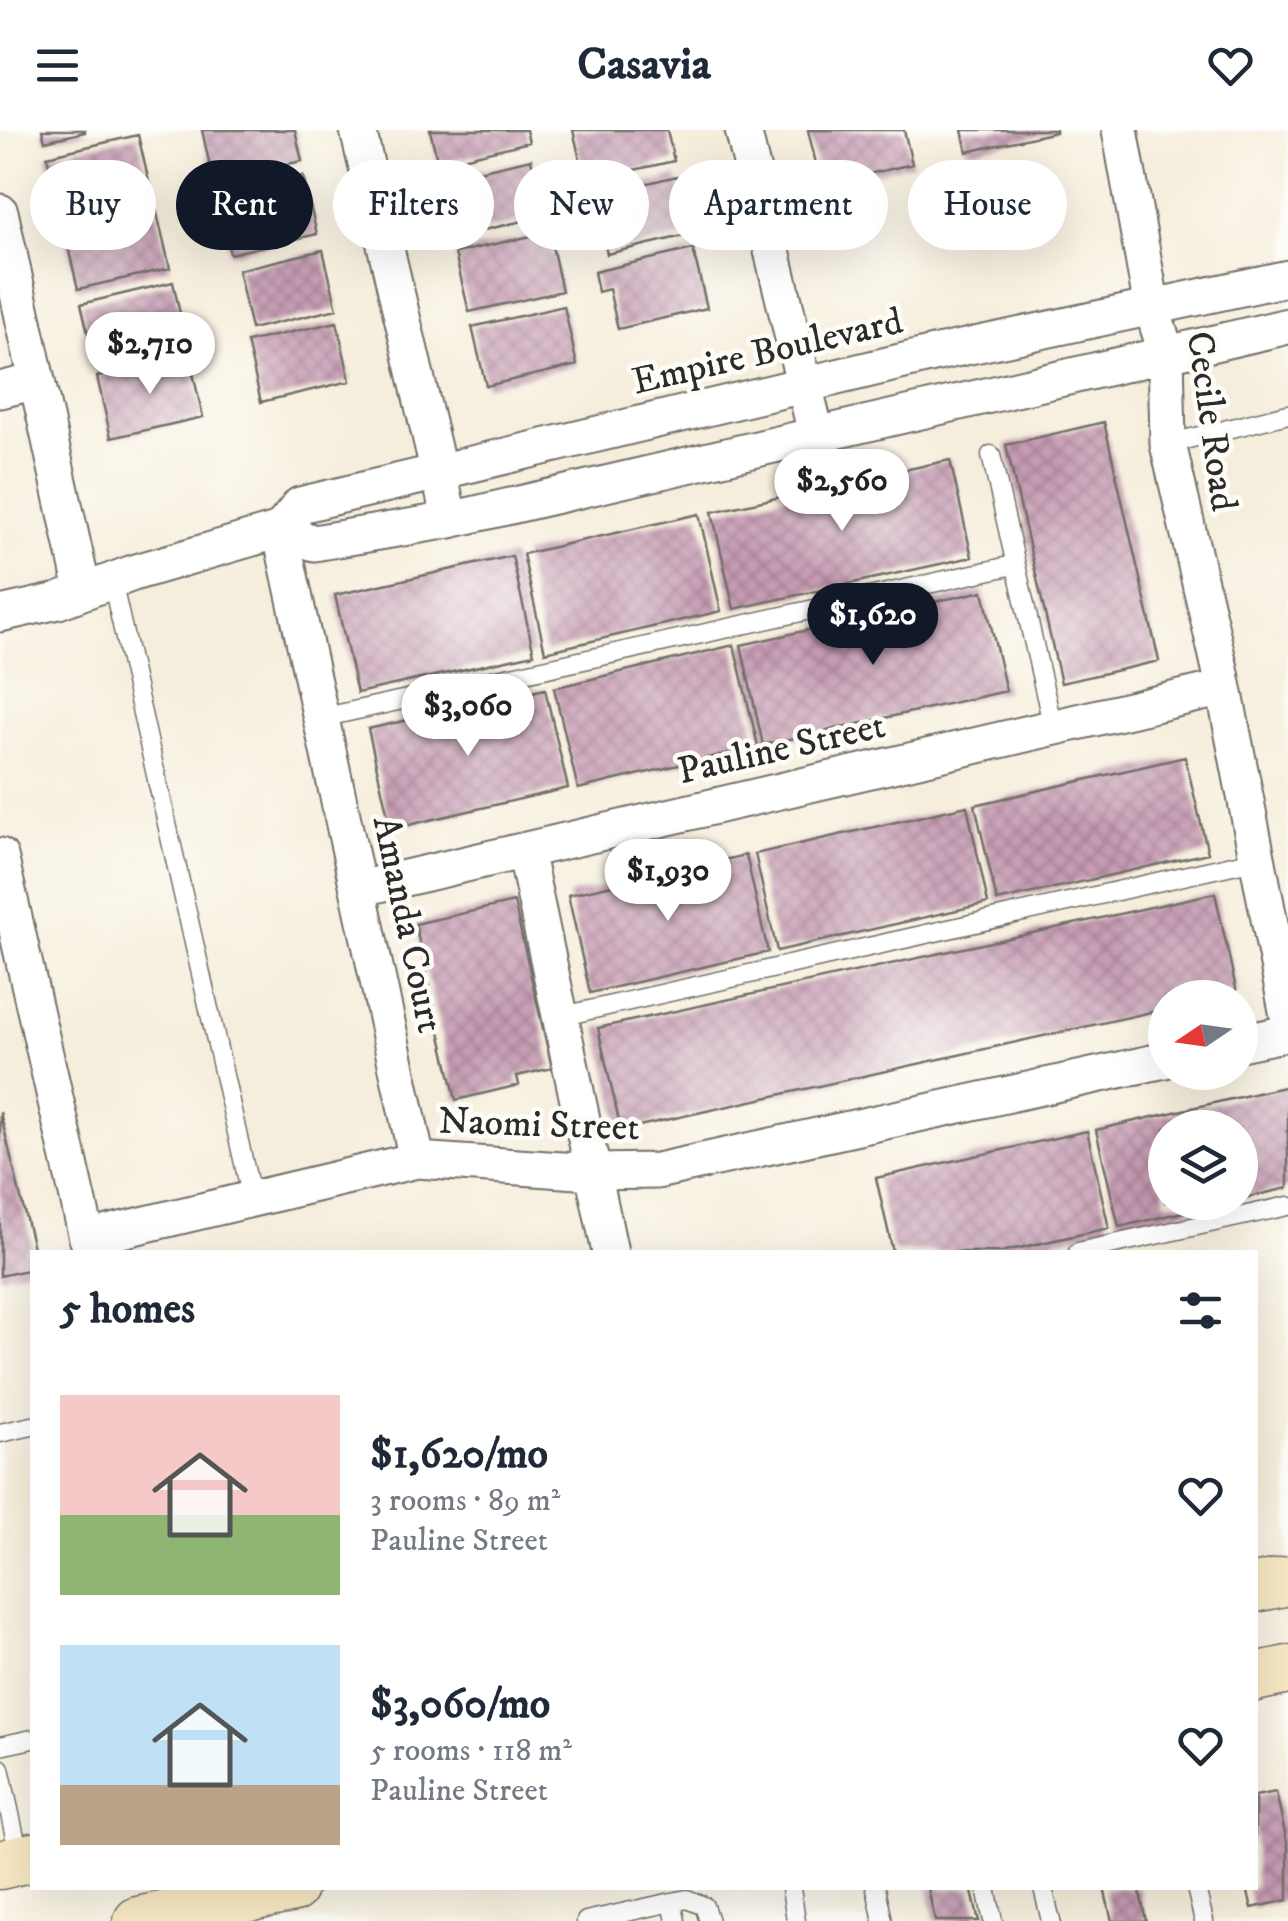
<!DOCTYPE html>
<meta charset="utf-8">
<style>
:root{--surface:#fff;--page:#f6f6f7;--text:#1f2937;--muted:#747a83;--accent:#111827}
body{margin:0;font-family:"IM FELL DW Pica",serif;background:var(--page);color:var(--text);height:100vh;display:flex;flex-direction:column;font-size:38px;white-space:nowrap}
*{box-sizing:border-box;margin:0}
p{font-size:32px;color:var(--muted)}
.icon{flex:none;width:55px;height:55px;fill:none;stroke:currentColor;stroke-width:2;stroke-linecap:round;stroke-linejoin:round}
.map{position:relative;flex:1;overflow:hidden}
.side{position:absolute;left:30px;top:1120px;width:1228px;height:640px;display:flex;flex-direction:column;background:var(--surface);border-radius:0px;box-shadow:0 10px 40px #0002}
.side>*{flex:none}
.guide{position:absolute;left:30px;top:30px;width:1230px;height:90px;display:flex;gap:20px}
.needle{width:65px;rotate:257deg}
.controls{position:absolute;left:1148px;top:850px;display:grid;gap:20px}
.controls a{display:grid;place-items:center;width:110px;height:110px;border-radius:50%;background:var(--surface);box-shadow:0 10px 40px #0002;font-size:50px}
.price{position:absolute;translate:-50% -85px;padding:0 22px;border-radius:35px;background:#fff;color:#222;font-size:32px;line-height:65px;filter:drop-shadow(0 2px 5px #0008)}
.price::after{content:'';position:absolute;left:50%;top:60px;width:30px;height:22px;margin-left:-15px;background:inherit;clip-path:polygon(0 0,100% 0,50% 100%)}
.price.current{background:var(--accent);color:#fff}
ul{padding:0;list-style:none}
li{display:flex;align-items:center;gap:30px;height:250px;padding:0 30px}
li span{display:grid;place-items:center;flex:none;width:280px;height:200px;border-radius:0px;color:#555}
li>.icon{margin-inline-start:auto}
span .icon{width:120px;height:120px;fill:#fffc;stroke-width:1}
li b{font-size:42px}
h2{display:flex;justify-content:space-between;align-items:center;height:120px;padding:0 30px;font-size:42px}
.tag{padding:0 35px;border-radius:45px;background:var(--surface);box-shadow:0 10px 40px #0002;font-size:35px;line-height:90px}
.tag.current{background:var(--accent);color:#fff}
header{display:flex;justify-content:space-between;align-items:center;height:130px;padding:0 30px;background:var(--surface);font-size:45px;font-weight:700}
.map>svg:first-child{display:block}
.building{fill:url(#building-cross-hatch)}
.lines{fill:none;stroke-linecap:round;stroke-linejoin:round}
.service-casing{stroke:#726f69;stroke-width:21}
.minor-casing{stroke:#726f69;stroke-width:39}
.secondary-casing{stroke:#726f69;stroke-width:51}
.service{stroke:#fff;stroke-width:18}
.minor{stroke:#fff;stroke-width:35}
.secondary{stroke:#f7e8c3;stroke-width:48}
.labels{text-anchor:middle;stroke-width:9;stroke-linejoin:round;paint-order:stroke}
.street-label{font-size:38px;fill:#2b2b2b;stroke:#fdfcf7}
</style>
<header><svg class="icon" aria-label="menu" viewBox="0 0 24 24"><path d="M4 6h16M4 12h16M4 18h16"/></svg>Casavia<svg class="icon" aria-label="heart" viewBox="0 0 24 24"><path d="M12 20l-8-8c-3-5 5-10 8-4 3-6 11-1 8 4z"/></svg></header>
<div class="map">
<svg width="1288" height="1791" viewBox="0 0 1288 1791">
<defs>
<pattern id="building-cross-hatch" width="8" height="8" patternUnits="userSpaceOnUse" patternTransform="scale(2.5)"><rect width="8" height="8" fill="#c79cb4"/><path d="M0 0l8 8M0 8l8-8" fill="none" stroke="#a27f93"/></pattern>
</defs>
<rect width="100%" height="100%" fill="#fdfcf7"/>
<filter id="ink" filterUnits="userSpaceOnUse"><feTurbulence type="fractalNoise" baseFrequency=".01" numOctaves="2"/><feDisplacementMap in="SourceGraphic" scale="20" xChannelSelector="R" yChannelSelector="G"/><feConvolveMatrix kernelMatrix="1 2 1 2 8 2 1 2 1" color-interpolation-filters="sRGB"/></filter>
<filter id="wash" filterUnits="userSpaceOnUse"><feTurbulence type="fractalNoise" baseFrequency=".0048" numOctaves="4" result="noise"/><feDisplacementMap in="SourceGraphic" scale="40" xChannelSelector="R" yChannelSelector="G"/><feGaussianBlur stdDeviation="2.25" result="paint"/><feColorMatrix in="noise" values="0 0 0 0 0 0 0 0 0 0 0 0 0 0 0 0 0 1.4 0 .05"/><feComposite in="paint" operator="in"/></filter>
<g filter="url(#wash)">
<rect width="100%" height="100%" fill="#f6eedc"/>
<g id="blocks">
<path class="building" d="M42,0H85V2L45,11Z
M202,0H295L302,31L213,50Z
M430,0H526L529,12L438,34Z
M573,0H667L674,31L585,51Z
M808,0H904L912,34L821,55Z
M962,0H1056V2L967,22Z
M138,5L152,65L61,86L47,26Z
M531,29L544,86L454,107L440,50Z
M303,46L317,104L230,124L216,66Z
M677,46L691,104L607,124L594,66Z
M156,79L170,138L78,159L64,100Z
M549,102L562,161L469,182L455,123Z
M693,119L707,178L618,199L609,159L598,162L594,142Z
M323,120L337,179L251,199L238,140Z
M173,152L186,211L95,232L81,174Z
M564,176L577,235L486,256L472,197Z
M337,192L350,251L261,272L247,212Z
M189,226L203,287L111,308L97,247Z
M1104,292L1159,531L1061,553L1006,315Z
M950,330L972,427L734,479L712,382Z
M699,384L721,481L545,522L523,424Z
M512,426L534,524L357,563L335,465Z
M983,461L1006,561L763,615L741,515Z
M734,515L758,616L578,659L554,558Z
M545,559L568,658L391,699L368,599Z
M1185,627L1208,723L997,771L975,675Z
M967,676L988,773L777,821L755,724Z
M746,725L768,822L590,863L568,765Z
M1215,763L1237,863L1165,868V879L621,1000L598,898Z
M514,772L552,938L517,946L519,955L456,970L415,794Z
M1288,956V1058L1240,1069V998H1165V1072L1217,1074L1119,1097L1096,1000Z
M0,982L34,1122L32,1139L0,1146Z
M1087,1001L1109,1098L1001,1122H893L876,1048Z
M1276,1662L1288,1717V1770L1252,1778L1247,1758H1255V1666Z
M928,1758H971L979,1791H935Z
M1104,1758H1139L1146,1791H1112Z"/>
</g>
</g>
<g filter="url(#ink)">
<use href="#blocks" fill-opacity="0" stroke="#726f69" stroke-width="2.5"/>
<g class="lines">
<g class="service-casing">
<path id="service" d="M1168,314L1288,284
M991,325L1053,598
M112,451L252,1069
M321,588L1014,435
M563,886L1259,729
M1078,1122L1288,1076
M0,1303L32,1296
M0,1616L32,1609
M0,1638L20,1730
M791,1758L796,1791
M876,1758L883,1791
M986,1758L993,1791
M1043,1758L1051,1791
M1196,1758L1204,1791
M672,1772L687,1769L704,1776L709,1791
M586,1791L672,1772L676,1791"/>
</g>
<g class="minor-casing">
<path id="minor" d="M358,0L450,390
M743,0L817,308
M1120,0L1152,178L1166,222L1168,314L1221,543L1288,886
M0,82L83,461
M0,260L37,251
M280,400L314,413L450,390L1288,196
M280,400L417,1030
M0,484L58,471L133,443L280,400L300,375L942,222L1288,148
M525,720L610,1122
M0,726L87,1108L417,1030L592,1042L657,1041L1165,930
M358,759L1224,558
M1240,913L1288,903"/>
</g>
<g class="secondary-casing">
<path id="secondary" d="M1255,1458L1288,1451
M1255,1547L1288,1540
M0,1735L32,1727
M138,1791L293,1758"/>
</g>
<use href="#service" class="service"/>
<use href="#minor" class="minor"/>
<use href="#secondary" class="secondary"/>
</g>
</g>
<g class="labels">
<g class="street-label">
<text transform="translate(767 220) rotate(-13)" y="13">Empire Boulevard</text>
<text transform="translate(1213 291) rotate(82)" y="13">Cecile Road</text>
<text transform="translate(781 617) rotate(-13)" y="13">Pauline Street</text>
<text transform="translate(409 794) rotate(78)" y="13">Amanda Court</text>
<text transform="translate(539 993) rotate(2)" y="13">Naomi Street</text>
</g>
</g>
</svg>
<div class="controls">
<a><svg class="needle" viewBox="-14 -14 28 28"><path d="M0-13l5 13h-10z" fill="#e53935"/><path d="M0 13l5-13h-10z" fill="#747a83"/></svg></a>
<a><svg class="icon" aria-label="layers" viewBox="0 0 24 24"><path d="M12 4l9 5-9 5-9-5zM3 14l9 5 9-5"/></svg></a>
</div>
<b class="price" style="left:150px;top:267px">$2,710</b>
<b class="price" style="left:842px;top:404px">$2,560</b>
<b class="price current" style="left:873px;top:538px">$1,620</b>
<b class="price" style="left:468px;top:629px">$3,060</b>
<b class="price" style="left:668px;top:794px">$1,930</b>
<div class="guide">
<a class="tag">Buy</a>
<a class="tag current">Rent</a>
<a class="tag">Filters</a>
<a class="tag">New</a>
<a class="tag">Apartment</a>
<a class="tag">House</a>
</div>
<section class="side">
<h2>5 homes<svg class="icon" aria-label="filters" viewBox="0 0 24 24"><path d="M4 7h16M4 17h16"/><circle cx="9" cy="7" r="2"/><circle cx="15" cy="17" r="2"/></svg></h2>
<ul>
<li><span style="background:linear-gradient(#f6c9c9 60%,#8fb573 0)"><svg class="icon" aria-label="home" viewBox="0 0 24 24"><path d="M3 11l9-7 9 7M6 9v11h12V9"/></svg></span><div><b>$1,620/mo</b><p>3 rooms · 89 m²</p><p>Pauline Street</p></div><svg class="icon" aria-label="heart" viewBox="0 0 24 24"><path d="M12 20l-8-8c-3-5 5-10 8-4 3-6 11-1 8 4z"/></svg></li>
<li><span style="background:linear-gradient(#bfe0f5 70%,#b9a48a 0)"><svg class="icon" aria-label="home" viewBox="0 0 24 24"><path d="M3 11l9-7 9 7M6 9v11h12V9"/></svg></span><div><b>$3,060/mo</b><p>5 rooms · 118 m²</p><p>Pauline Street</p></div><svg class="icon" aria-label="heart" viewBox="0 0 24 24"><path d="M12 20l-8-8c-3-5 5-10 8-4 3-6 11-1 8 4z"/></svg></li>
</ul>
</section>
</div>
